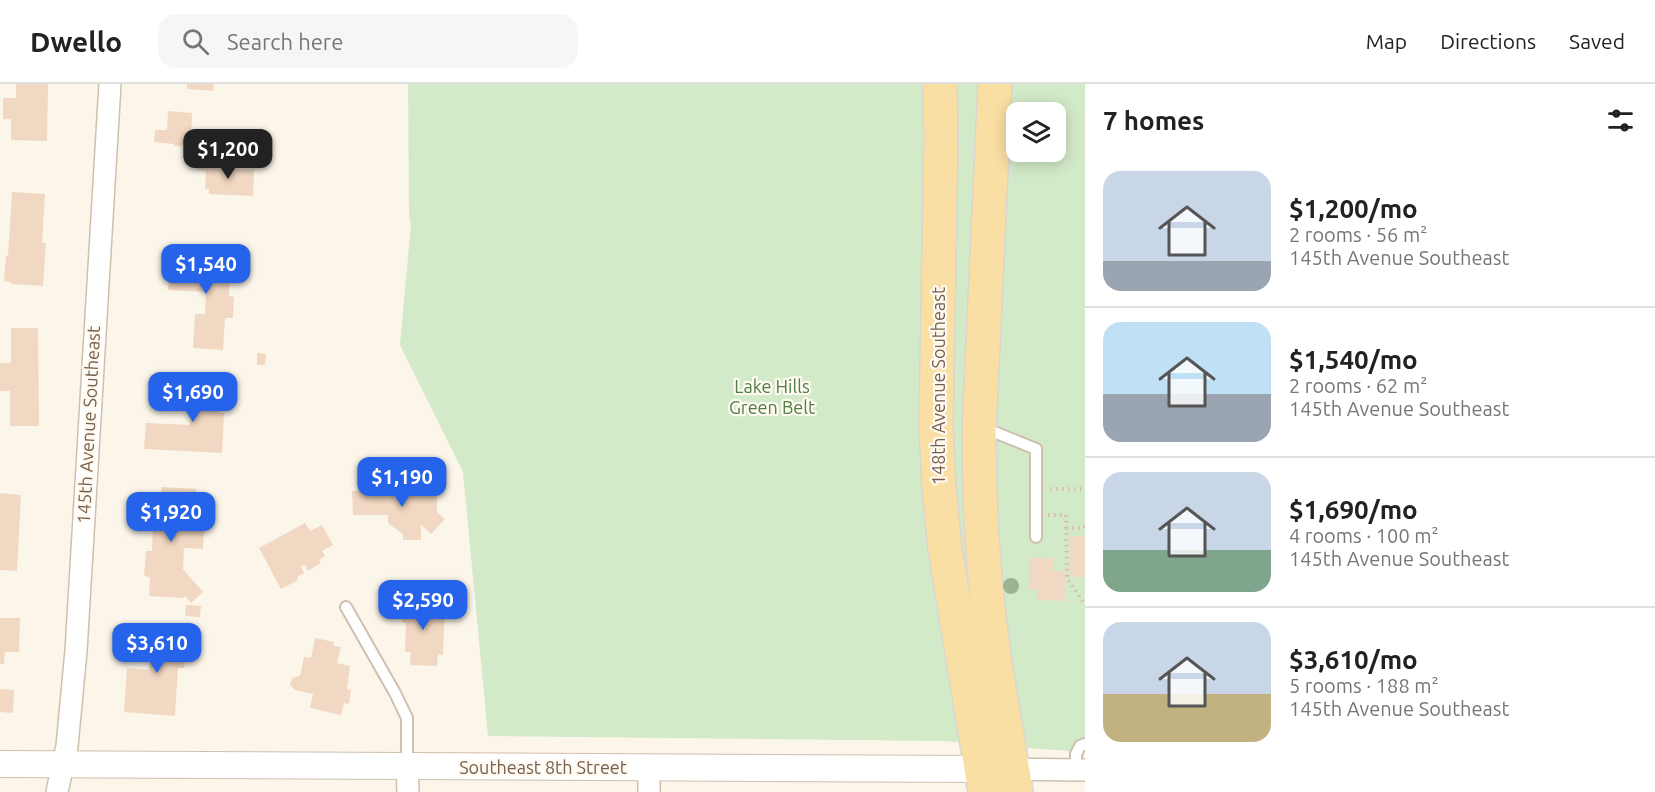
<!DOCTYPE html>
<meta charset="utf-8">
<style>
:root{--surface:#fff;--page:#f6f6f6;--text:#222;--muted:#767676;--line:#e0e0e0;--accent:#2563eb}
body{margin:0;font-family:Ubuntu,sans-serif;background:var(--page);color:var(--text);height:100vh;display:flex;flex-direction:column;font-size:22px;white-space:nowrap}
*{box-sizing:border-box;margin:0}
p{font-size:20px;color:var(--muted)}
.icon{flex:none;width:33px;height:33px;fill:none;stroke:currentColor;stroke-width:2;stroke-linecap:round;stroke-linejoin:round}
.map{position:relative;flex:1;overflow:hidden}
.sheet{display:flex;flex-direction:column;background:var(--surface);width:570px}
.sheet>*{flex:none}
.controls{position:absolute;left:1006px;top:18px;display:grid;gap:12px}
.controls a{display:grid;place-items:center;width:60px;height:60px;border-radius:12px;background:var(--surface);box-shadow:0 3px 15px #0003;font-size:30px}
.price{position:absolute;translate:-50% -51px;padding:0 14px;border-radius:12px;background:var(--accent);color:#fff;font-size:20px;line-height:39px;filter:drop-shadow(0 2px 3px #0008)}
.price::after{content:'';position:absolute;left:50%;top:36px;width:18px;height:14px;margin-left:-9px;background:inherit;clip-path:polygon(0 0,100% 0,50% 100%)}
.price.selected{background:#222;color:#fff}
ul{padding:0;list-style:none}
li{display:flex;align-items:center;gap:18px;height:150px;padding:0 18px}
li+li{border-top:2px solid var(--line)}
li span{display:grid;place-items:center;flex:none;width:168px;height:120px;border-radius:18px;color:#555}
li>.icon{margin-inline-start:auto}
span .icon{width:72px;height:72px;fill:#fffc;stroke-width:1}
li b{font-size:26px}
h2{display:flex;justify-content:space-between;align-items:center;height:72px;padding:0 18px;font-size:26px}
header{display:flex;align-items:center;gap:36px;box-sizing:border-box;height:84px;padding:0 30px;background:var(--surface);border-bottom:2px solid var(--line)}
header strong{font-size:28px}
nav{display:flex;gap:33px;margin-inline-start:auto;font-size:21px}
.search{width:420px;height:54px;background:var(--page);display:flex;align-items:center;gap:15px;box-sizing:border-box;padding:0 21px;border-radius:18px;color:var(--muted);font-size:22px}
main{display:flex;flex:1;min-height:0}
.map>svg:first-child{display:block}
.green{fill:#d3eac8;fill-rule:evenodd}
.building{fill:#f1d8c2}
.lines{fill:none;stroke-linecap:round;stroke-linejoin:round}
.service-casing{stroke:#cfbfaf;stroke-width:14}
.minor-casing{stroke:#cfbfaf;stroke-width:24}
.tertiary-casing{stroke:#cfbfaf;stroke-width:28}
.primary-casing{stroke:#dcd5d1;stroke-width:36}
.path{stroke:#d7bca4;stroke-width:4;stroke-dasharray:1.5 4.5;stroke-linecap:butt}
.service{stroke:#fff;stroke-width:10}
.minor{stroke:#fff;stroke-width:21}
.tertiary{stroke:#fff;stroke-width:26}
.primary{stroke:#f9dfa4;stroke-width:33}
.tree{fill:#9eb38f}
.labels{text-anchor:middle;stroke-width:4.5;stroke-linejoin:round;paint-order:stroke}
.street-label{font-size:18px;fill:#775f4d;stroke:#fffaf1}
.park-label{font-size:18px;fill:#517d45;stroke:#fffaf1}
</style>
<header>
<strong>Dwello</strong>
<div class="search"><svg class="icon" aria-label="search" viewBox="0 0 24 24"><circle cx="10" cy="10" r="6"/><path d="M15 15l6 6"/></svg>Search here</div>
<nav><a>Map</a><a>Directions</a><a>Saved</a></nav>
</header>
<main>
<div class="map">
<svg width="1085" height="708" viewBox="0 0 1085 708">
<rect width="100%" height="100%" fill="#fcf6ea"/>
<path class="green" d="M408,0H1085V668L1040,665L942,657L488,652L463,388L400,261L411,141L409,132ZM1017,28H1056V68H1017Z"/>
<path class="building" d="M16,0H48L47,57L11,56V35H3V14H16Z
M187,0H214L213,7L187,5Z
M168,27L192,29L191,63L174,62V60L154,58L155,46H167Z
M222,49L236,51L234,71L219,69Z
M198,75L209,76V87H210V84L254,86L253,112L209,110V105H205L206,87L197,86Z
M12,108L45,110L42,159H46L43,202L11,200V198L4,197L6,171L8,172Z
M207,169L231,170L229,212L234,213L233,234H225L223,266L193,264L195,230H205L206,208L168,206L169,175L207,177Z
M11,244H38L39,342H10V307H0V279H11Z
M257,269L266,270L265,281H257Z
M192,292L221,293L220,329H224L222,369L144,365L146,339L190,341Z
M437,401V428L445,435L431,450L421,441V456H403V450L388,439V431H353L352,407L400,406V402Z
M162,403L196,405L194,433L187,432L186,444L204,445L203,465L184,464L183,485L203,508L191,519L185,512L183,514L149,512L150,493L144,492L146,467H152L153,441L143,440L144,411L154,412L155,408L161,409Z
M0,409L21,411L17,487L0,486Z
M305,439L310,447L322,441L333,461L322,467L325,472L319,476L321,479L308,487L305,481L301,483L304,489L297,493L298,496L281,505L259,464Z
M1069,452H1085V493H1069Z
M1029,474H1054V487H1065V517L1037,516V506H1029Z
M402,515L429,516L428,523H445L443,571L438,570L437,582L410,581L411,568H405L406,539L402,538Z
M186,521L201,522L200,533L185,532Z
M0,534H20L19,568H5L4,580H0Z
M154,539L182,541L180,566H185L184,584H178L175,632L124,628L127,584L149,586L150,573H148L149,546H153Z
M315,554L334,558V562L341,563L337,579L350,582L347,605L351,606L349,620L344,619L341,631L310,624L313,610L295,606L290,601L292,594L300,592L304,573L311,574Z
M0,605L14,606L13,629L0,628Z"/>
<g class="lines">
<g class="service-casing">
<path id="service" d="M982,347L994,348L1036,365V453
M346,523L395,609L407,634V681
M1076,686V670L1080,662L1085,660"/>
</g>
<g class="minor-casing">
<path id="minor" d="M407,683L408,708
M649,685V708
M1001,685L1085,686
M57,708L67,662L76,567L110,0"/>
</g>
<g class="tertiary-casing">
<path id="tertiary" d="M0,680L982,685"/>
</g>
<g class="primary-casing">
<path id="primary" d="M940,0L941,54L936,342L939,403L945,465L985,708
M995,0L979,347C979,411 982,476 990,540C996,596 1008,652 1016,708"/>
</g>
<path class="path" d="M1050,405H1085
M1048,431H1066L1067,494L1085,521
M1066,444H1083L1085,442"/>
<use href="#service" class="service"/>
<use href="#minor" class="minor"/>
<use href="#tertiary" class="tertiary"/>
<use href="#primary" class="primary"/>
</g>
<circle class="tree" cx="1011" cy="502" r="8"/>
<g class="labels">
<g class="street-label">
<text transform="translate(939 302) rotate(-90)" y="6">148th Avenue Southeast</text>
<text transform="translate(89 341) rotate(-87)" y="6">145th Avenue Southeast</text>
<text x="543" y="690">Southeast 8th Street</text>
</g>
<g class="park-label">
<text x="772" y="309">Lake Hills<tspan x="772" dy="21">Green Belt</tspan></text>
</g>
</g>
</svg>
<div class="controls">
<a><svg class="icon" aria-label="layers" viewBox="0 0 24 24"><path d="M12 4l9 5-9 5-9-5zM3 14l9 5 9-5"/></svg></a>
</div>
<b class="price selected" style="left:228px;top:96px">$1,200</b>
<b class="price" style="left:206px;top:211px">$1,540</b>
<b class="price" style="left:193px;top:339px">$1,690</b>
<b class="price" style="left:402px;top:424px">$1,190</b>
<b class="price" style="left:171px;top:459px">$1,920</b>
<b class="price" style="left:423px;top:547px">$2,590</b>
<b class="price" style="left:157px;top:590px">$3,610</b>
</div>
<section class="sheet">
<h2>7 homes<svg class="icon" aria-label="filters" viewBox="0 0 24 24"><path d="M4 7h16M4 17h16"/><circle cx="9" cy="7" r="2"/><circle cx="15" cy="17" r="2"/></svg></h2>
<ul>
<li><span style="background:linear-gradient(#c9d6e8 75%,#9aa5b1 0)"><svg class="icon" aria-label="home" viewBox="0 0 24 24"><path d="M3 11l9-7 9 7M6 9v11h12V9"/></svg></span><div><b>$1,200/mo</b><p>2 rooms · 56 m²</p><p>145th Avenue Southeast</p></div></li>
<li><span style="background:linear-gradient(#bfe0f5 60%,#9aa5b1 0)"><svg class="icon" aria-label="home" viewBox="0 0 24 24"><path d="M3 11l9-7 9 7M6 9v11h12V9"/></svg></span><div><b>$1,540/mo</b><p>2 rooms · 62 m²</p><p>145th Avenue Southeast</p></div></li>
<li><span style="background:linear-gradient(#c9d6e8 65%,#7fa58c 0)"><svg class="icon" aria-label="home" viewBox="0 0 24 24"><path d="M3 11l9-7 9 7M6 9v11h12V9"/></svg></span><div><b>$1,690/mo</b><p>4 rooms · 100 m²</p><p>145th Avenue Southeast</p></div></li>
<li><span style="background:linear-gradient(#c9d6e8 60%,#c2b280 0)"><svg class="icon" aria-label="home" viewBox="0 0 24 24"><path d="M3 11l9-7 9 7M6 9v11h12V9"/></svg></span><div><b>$3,610/mo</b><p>5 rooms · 188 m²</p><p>145th Avenue Southeast</p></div></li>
</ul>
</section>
</main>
